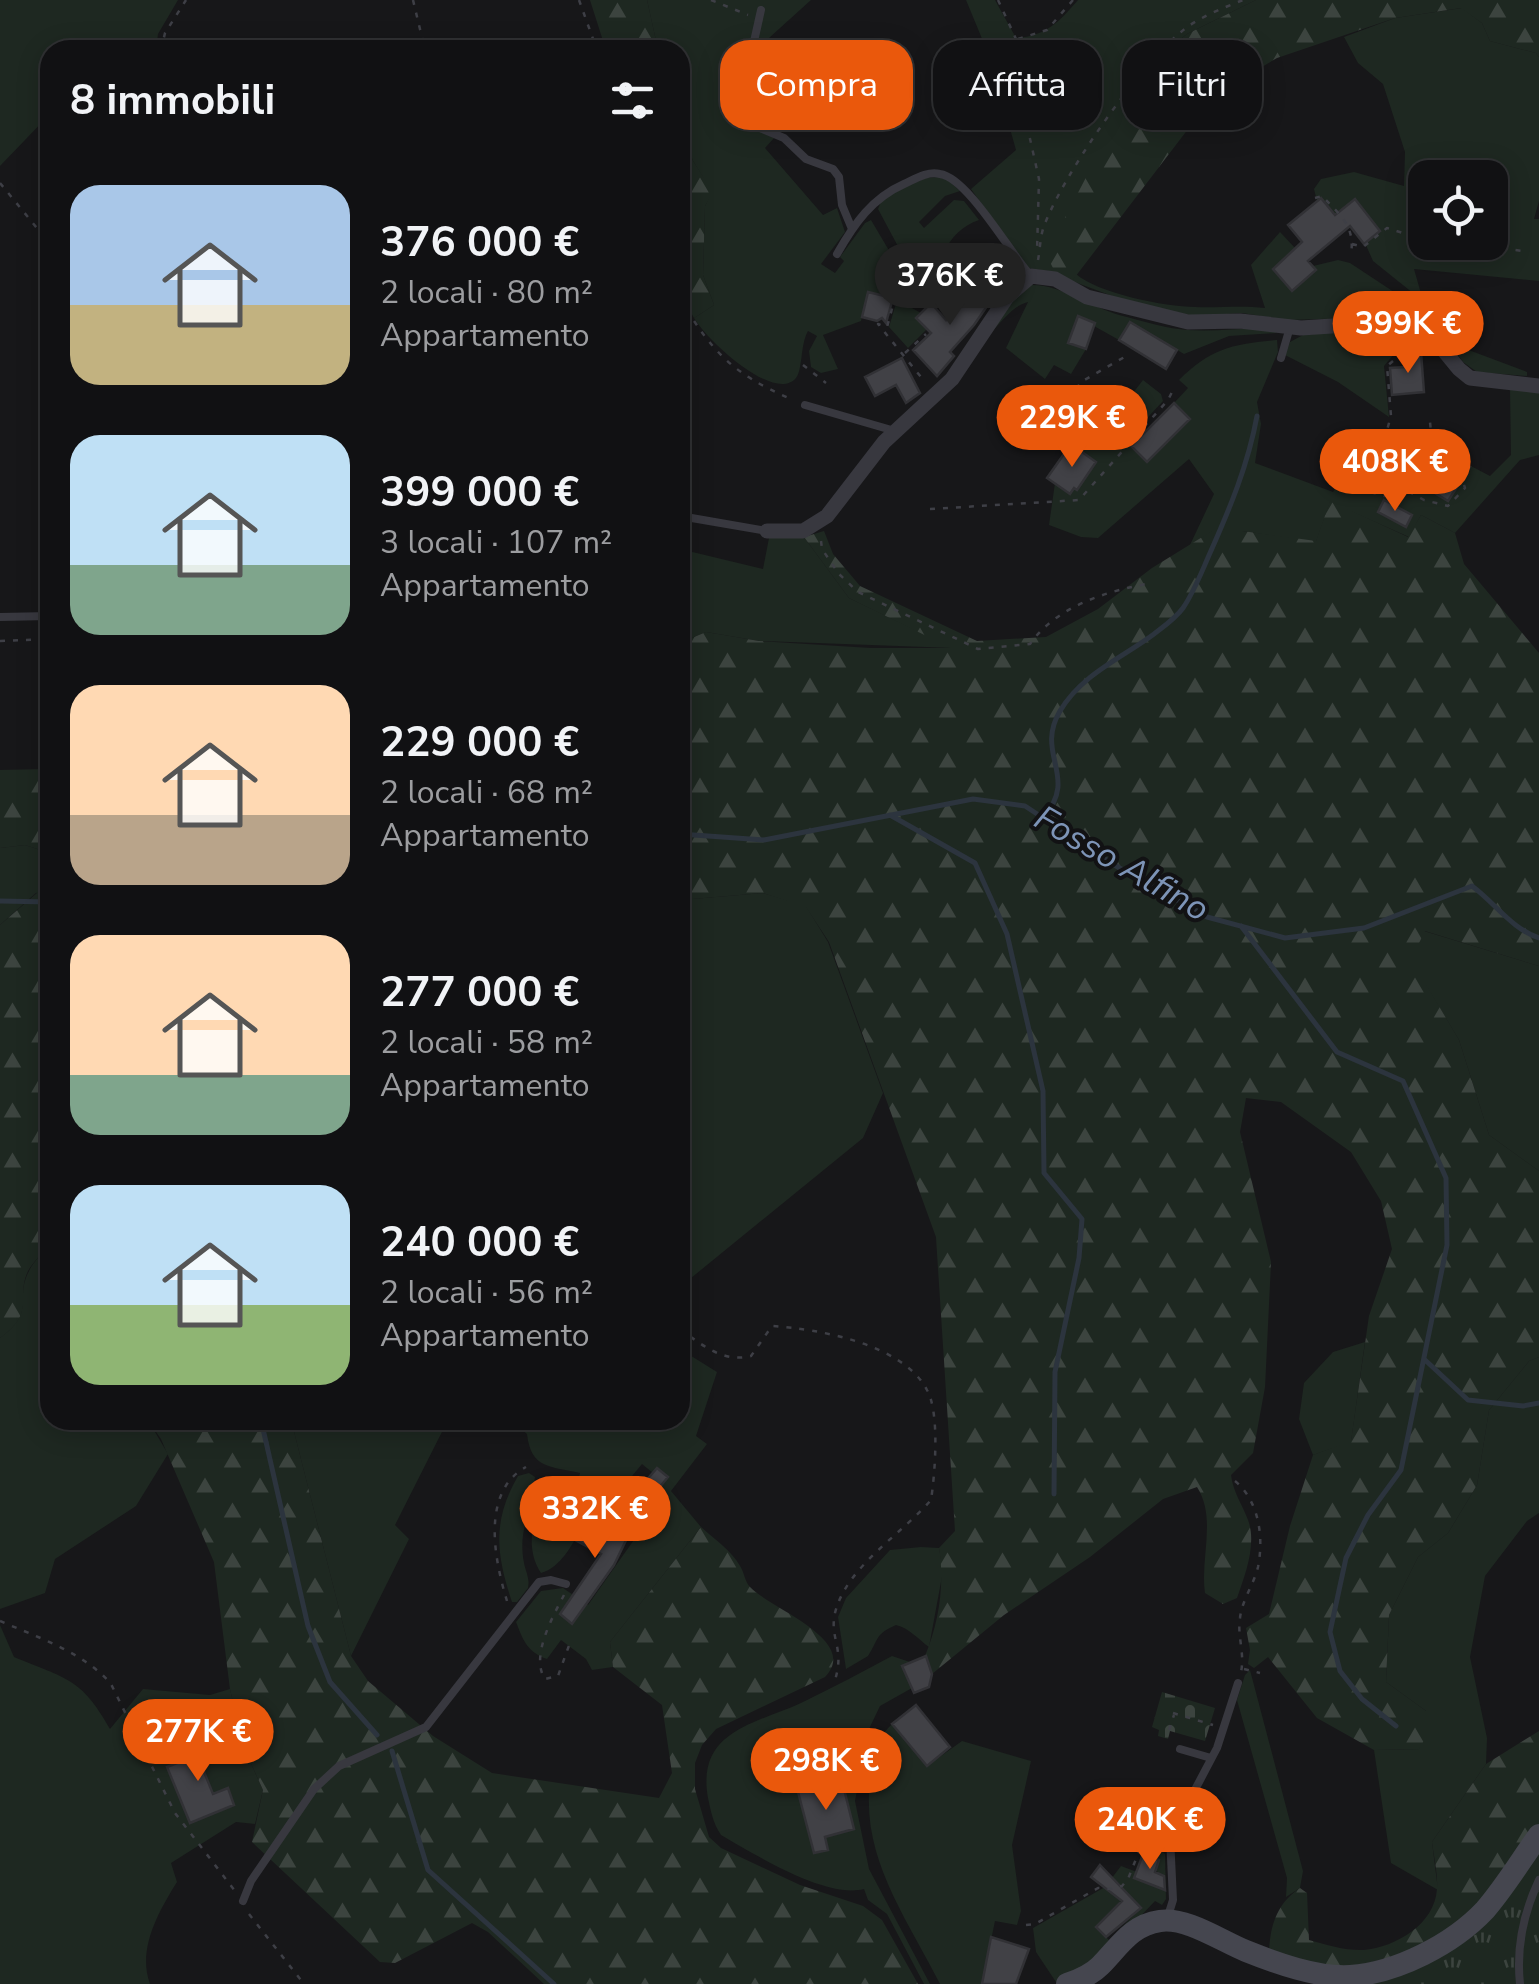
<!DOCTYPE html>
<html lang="it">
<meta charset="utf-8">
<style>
:root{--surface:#111113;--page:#1e1f21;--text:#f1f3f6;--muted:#9c9da0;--line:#303133;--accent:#ea580c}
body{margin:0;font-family:"Nunito Sans",sans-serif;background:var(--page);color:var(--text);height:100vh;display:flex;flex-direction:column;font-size:38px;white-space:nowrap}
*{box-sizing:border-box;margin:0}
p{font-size:32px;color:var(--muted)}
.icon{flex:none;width:55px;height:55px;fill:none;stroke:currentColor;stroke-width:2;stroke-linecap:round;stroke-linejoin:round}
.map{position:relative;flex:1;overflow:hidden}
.side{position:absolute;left:40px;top:40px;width:650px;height:1390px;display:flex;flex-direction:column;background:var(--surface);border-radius:30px;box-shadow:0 5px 25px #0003,0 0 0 2px var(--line)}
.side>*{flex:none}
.hud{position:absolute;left:720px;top:40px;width:668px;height:90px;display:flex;gap:20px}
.tools{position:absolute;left:1408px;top:160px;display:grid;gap:20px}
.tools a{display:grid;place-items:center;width:100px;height:100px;border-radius:20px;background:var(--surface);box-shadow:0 5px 25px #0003,0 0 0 2px var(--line);font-size:50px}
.price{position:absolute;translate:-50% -85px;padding:0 22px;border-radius:35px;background:var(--accent);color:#fff;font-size:32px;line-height:65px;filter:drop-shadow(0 2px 5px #0008)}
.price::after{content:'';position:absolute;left:50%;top:60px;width:30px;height:22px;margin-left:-15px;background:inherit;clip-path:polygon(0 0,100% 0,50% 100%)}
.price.selected{background:#222;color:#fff}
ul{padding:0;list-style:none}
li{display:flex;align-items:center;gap:30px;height:250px;padding:0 30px}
li span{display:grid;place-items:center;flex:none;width:280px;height:200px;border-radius:30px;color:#555}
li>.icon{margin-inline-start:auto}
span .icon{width:120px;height:120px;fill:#fffc;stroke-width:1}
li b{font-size:42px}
h2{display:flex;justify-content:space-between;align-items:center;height:120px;padding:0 30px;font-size:42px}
.tag{padding:0 35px;border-radius:30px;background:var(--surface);box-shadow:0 5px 25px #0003,0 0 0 2px var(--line);font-size:35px;line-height:90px}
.tag.selected{background:var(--accent);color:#fff}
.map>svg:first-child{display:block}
.green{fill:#1e2821;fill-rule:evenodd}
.forest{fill:url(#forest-firs)}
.cemetery{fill:url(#cemetery-stones)}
.park{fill:url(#park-tufts)}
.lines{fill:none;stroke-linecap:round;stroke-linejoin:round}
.stream{stroke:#2c343e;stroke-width:5}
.building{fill:#414146;stroke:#313135;stroke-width:2.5}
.path{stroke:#3e3f46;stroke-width:2.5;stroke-dasharray:5 8;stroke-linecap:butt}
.lane{stroke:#38383f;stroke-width:8}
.street{stroke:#38383f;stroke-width:15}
.secondary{stroke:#45464f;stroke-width:22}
.labels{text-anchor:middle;stroke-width:8;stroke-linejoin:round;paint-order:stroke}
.water-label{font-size:35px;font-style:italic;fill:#7d94b7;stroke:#121214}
</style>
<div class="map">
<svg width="1539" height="1984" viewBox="0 0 1539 1984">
<defs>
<pattern id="forest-firs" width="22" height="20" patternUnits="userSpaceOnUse" patternTransform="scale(2.5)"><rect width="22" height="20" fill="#1e2821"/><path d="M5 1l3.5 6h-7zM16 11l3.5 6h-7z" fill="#3c443f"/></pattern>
<pattern id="cemetery-stones" width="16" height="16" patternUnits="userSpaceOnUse" patternTransform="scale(2.5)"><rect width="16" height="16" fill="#1e2821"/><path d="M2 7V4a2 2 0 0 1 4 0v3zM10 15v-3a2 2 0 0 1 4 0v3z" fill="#3c443f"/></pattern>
<pattern id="park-tufts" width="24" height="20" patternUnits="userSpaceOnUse" patternTransform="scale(2.5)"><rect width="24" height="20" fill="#1e2821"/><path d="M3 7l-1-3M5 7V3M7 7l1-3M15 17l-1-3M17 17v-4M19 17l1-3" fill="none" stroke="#3c443f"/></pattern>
</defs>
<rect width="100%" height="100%" fill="#171719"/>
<path class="green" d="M0,0H178L158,34L156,50H50V114L0,166Z
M647,0H811L769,38L795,65L775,137L765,148L823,215L837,208L845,232L821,264L835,273L844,261L840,257L865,223L871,220L913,291L909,300L868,292L861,321L823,335L838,369L821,373L811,367L809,351L817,336L808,331C800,345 803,369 796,378C774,404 705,338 694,318L714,305L703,275L705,206L712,192L693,161L680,127V50H658Z
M966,0H995L1016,38C1046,36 1059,22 1078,0H1256L1187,34L1171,47L1055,272L1028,268L971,189L1016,150L990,58Z
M1462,8L1482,23L1490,41L1536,53L1539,57V201L1534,219H1539V281L1414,269L1422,297L1439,314L1373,261L1365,243L1379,231L1353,201L1335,215L1321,198L1317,201L1314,189L1321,179L1354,172L1404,186L1405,152L1383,84L1358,63L1344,37L1395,18ZM1425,178H1490V242H1425Z
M938,177L948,180L960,191L945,196L919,222L924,228L954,200L964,201L979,220C963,225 950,238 944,253L959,272L938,293L929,282L919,288L918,272L908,265L878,209L883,197L926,178Z
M1280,232L1295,248L1273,270L1292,291L1316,270L1313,266L1338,260L1350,263L1435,319L1466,349L1527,372V376L1477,372L1463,362L1441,331L1420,316L1287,320L1242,313L1194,316L1131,303L1072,281L1076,274C1097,293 1166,307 1195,307C1219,308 1241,305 1265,308L1251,265Z
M1031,285C1061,284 1095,310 1127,317C1146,322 1168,329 1188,330C1217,332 1246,327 1275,329L1276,333L1229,336L1184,354L1130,322L1119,340L1094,326L1095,323L1078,317L1068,343L1086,349L1071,374L1054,365L1045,379L1006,348L1028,302C1010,306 997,330 982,340L1010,300Z
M897,300L921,313L917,318L927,329L908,348L889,327Z
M1392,327L1411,329L1409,336L1384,366L1389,417L1338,382L1285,355L1290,342L1303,335Z
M1277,340L1278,352L1257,402L1261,424L1255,463L1333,492L1343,476L1379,468L1398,438L1429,459L1438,456L1445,462L1450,455L1490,476L1511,455L1510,389L1539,392V455L1520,460L1455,533L1421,515L1409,537L1330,502L1316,542L1242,531H1213L1190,545L1214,494L1189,459L1098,538L1081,537L1049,525L1055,483L1077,489L1096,462L1071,444L1105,429L1143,380L1161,394L1163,401L1125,442L1147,462L1189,419L1174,403L1188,388L1179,380C1211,348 1233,344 1277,340Z
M804,537L849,598L953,648L759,641L706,632L680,643V549L763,569L769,538Z
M25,845L50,853V892L36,893L0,925V848Z
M763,893L806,906L828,942L883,1093L863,1138L680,1287V900Z
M1424,931L1539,966V1171L1489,1135L1459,1040L1410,959Z
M50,1245V1420H148L168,1454L136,1506L55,1559L45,1593L0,1609V1338C37,1311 14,1299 29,1271C33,1262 43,1252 50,1245Z
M1365,1342L1351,1442L1313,1455L1299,1419L1304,1383L1333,1352Z
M680,1349L717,1372L696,1436L707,1444L671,1491L701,1527L610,1642L613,1667L592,1670L586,1659L561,1640L547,1659C527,1652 523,1640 516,1622L541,1591L563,1588L588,1605L655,1510L644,1498L646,1495L650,1498L668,1477L658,1468L653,1473L642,1464L623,1487L609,1483L576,1488L580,1473C550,1466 531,1469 527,1434L510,1420H680Z
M1539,1357V1513L1527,1521L1485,1576L1470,1657L1487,1738L1486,1764L1432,1842L1438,1890L1391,1863L1374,1750L1419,1749L1426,1711L1386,1682L1389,1615L1418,1557L1448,1533L1477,1485L1489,1410L1529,1361Z
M291,1420H448L395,1525L409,1539L351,1656Z
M529,1473L535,1477L533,1490L545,1493C525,1511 519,1537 524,1563C526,1573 530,1578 528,1588L517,1602H512C496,1554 492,1521 518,1476Z
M570,1497L580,1503L588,1514C578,1534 564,1567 541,1573C527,1553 529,1521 546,1503Z
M921,1547L939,1548L943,1571L929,1647C918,1639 909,1628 896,1625C875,1634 879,1639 868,1656L846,1669L838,1617L846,1598L890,1550Z
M0,1625L14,1657C66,1679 81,1677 110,1729L143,1689L210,1695L230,1689L244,1748L263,1790L255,1824L236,1822L171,1863L177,1882C159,1911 137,1949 150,1984H0Z
M892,1656L910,1662L902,1666L912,1688L880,1706L869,1729L855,1801L869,1869L930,1984H924L887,1914L868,1900L864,1889C826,1899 754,1854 721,1835C713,1823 711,1812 708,1798C696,1731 755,1724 801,1703C832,1688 862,1672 892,1656Z
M1250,1670L1303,1871L1300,1888L1286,1897L1287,1878L1237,1700L1245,1675Z
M892,1724L927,1766L962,1741L1031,1761L1012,1845L1021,1911L1017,1925L995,1921L982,1984H940C904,1913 854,1848 873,1765C877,1748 879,1736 892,1724Z
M1150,1850L1160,1849L1165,1854L1166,1899L1162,1905L1155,1901L1095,1964L1056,1982L1036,1952L1033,1928L1105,1887L1121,1866L1137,1872L1135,1878L1156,1886L1160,1875L1143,1854ZM1128,1895L1141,1908L1109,1940L1096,1927Z"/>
<path class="forest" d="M590,0H647L658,50H606Z
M1256,0H1539V57L1536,53L1490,41L1482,23L1461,8L1395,18L1277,58L1214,95L1072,281L1055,272L1046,254L1104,143L1171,47L1187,34Z
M680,127L693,161L713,192L705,206L703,275L714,305L694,318L680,292Z
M1330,501L1408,537L1421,515L1455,533L1464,564L1539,653V966L1425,931L1411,959L1459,1040L1489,1135L1539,1171V1357L1529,1361L1489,1410L1477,1485L1448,1533L1418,1557L1389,1615L1386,1682L1426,1711L1432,1727L1419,1749L1374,1750L1317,1718L1268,1657L1254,1668L1248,1664L1250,1650L1246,1628L1269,1614L1290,1526L1313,1455L1351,1441L1369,1316L1392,1249L1381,1201L1351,1152L1281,1102L1246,1098L1240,1132L1271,1262L1265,1387L1253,1453L1231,1475C1233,1492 1242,1504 1248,1520C1257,1544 1245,1575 1237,1598L1223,1604L1205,1593C1200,1558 1217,1518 1197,1487L1163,1499L1090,1557L1004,1615L932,1674L925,1656C939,1623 945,1583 939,1548L955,1531L936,1237L829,942L806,907L763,893L680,900V643L706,632L759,641L870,648H951L849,598L804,537L824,531L833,554L860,586L977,641L1046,637L1098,609L1152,568L1212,531H1242L1316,541Z
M50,769V853L25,845L0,848V770Z
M50,892V1245C43,1252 33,1262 28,1271C15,1299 37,1311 0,1338V925L37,893Z
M148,1420H291L351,1656L368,1681L433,1736L492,1773L659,1798L672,1773L662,1705L613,1667L610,1642L701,1527C713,1538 732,1551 740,1566C744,1572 745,1582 750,1587C769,1608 861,1640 825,1677L716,1729L702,1745L695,1763V1789L709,1837L721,1848L800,1885L863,1906L882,1920L918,1984H544L488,1932L472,1923L395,1963L380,1962L252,1842L263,1790L244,1748L230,1689L214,1562L161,1439Z
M1539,1731V1824L1471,1917L1415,1952L1337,1970L1269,1952C1270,1926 1277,1903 1300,1888L1307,1893L1309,1940C1327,1945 1346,1951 1364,1950C1396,1947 1435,1924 1437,1889C1438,1874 1434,1857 1432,1842L1486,1764Z"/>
<path class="cemetery" d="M1162,1692L1215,1708L1205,1741L1170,1731L1168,1739L1158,1736L1159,1730L1152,1727Z"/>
<path class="park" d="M1539,1847V1984H1369L1410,1967Z"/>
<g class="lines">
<path class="stream" d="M890,815L975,863L1007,934L1043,1091L1044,1173L1082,1219L1079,1258L1055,1372L1054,1494
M1043,818C1080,776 1034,755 1060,711C1082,674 1122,658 1154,634C1163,627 1176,618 1183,608C1194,592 1202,571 1210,553C1230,508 1248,465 1257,416
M680,834L764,840L973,799L1025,806L1116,866L1207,917L1285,938L1364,928L1472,886C1495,903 1512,929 1539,938
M0,901L50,902
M1241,926L1337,1052L1403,1081L1446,1178L1447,1245L1401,1470L1368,1515L1346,1558L1330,1632L1340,1671L1362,1699L1396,1726
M1424,1359L1468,1400L1523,1406L1539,1403
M261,1420L308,1626L330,1682L377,1735
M392,1751L428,1870L554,1984"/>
</g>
<path class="building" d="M1321,198L1335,215L1355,199L1380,231L1364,244L1350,226L1308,261L1316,270L1292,291L1273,269L1302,242L1288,225Z
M976,283L994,296L974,325L950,352L954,356L937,376L913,350L931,333L916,318L931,303L946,320Z
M868,292L893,298L886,323L882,318L877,321L862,317Z
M1078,316L1095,323L1086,349L1068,343Z
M1130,322L1177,350L1166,369L1119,340Z
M1421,352L1424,392L1392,395L1390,368L1406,367L1405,354Z
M902,358L920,393L906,403L896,385L875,396L865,377Z
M1174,403L1190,419L1147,462L1131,446Z
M1071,444L1096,462L1077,490L1074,488L1070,494L1047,478Z
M1450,455L1470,467L1448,501L1430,490Z
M1384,500L1412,515L1406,527L1378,512Z
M657,1468L668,1477L650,1499L639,1489Z
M588,1514L629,1534L614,1565L572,1624L560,1614L601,1554L575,1540Z
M926,1656L932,1674L929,1687L914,1693L902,1666Z
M916,1705L950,1747L927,1766L892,1724Z
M204,1730L213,1751L198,1757L213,1794L228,1788L234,1805L190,1823L167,1767L197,1755L189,1736Z
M842,1781L854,1829L825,1837L828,1850L814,1853L798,1792Z
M1127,1807L1158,1818L1153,1832L1122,1820Z
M1143,1854L1159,1860L1155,1872L1164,1876L1165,1890L1134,1878Z
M1100,1865L1141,1908L1106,1937L1096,1927L1122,1901L1091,1877Z
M991,1937L1029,1949L1016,1984H982Z"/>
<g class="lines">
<path class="path" d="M413,0L425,50
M579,0L597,50
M711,0L748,15
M998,0L1016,39L1022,103L1039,179L1037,252
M1018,39L1047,30L1073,0
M161,50L165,33L186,0
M0,183L50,244
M1315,198L1322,196C1342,217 1355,226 1351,255
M1451,242L1523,251
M1352,244L1363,247L1387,228L1425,240
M951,245L976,278L984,280L994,287
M928,255L933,262C919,286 925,288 942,308L956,295
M1038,260C1040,250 1040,239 1043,229C1061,177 1138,67 1181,32C1197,18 1223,8 1243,0
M919,295L911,303L895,298L887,327L878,324L925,382
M680,299C713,353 733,374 791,399
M905,353L926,334
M1393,361L1387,366L1391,416L1387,430L1388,433H1399L1430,456
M803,365L826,383
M1387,430L1348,477L1353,487L1384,496L1401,491L1409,492L1424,500L1448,506L1465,488L1463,482L1434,462L1430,422
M1039,442L1081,382L1128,355
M930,509L1079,500L1168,400L1174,388
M821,541L822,549L839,574L858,592L978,649L1030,644C1056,607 1104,592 1146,584
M0,641L50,639
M680,1329C702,1345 723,1363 751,1356L772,1326C819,1329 903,1344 927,1390C940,1413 935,1474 931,1500C902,1534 846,1567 835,1613C829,1639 846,1649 834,1683
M1235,1481C1259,1501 1264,1537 1258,1567C1254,1584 1242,1600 1240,1618C1237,1636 1245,1653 1241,1672
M564,1595C553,1616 530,1657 545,1679L558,1676L571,1640
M507,1601C495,1562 480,1492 526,1467
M0,1621C37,1637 85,1653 111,1684L175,1813L235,1891
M1244,1669L1260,1673
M1173,1713L1213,1725
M1169,1730L1174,1715
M249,1914L304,1984
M1026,1925L1035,1924L1098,1888L1111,1889L1122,1886L1128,1879L1140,1849"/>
<path class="lane" d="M761,10L742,95L744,116L755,126L784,138L806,159L833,169L839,177L842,205L852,229
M837,254C854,224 872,198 904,184C915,179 927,171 940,174C968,178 1010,253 1031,276
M1281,358L1288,334
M805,405L895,431
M680,516L767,531
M0,617L50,616
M1180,1749L1211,1758
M243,1901L251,1881L314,1789L339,1766L426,1727L539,1582L551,1580L566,1584
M1168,1916L1173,1900L1170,1837L1217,1748L1238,1683
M1520,1984C1516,1947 1523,1914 1539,1880"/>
<path class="street" d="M767,531H803L827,516L884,442L952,379L1007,297L1031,276L1055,279L1087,297L1188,322L1240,321L1301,328L1409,321L1427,330L1459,369L1470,378L1539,386"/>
<path class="secondary" d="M1067,1984C1079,1980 1091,1975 1100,1966C1119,1947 1131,1925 1160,1921C1187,1917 1221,1941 1246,1951C1276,1963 1317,1978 1350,1976C1397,1973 1453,1944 1485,1910C1505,1887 1521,1860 1539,1835"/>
</g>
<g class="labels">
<g class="water-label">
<text transform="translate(1122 863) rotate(30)" y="12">Fosso Alfino</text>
</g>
</g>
</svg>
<div class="tools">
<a><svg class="icon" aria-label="locate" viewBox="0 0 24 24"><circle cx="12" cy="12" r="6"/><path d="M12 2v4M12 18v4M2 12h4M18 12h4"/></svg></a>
</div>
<b class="price selected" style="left:950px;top:328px">376K €</b>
<b class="price" style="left:1408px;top:376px">399K €</b>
<b class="price" style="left:1072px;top:470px">229K €</b>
<b class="price" style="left:1395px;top:514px">408K €</b>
<b class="price" style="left:595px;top:1561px">332K €</b>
<b class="price" style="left:198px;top:1784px">277K €</b>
<b class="price" style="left:826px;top:1813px">298K €</b>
<b class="price" style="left:1150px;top:1872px">240K €</b>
<div class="hud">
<a class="tag selected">Compra</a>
<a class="tag">Affitta</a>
<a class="tag">Filtri</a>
</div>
<section class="side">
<h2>8 immobili<svg class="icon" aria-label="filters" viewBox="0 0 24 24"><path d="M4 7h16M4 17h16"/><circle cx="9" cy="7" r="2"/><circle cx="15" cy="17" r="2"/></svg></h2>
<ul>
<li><span style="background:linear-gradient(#a9c7e8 60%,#c2b280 0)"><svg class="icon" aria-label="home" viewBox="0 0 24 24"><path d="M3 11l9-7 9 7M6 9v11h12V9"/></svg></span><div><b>376 000 €</b><p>2 locali · 80 m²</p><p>Appartamento</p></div></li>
<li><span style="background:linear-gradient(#bfe0f5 65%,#7fa58c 0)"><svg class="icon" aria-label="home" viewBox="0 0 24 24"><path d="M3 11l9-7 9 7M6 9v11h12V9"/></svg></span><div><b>399 000 €</b><p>3 locali · 107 m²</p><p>Appartamento</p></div></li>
<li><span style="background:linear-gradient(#ffd9b3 65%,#b9a48a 0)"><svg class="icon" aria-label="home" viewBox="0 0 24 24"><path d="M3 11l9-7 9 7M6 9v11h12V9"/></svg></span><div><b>229 000 €</b><p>2 locali · 68 m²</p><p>Appartamento</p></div></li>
<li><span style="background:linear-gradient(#ffd9b3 70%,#7fa58c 0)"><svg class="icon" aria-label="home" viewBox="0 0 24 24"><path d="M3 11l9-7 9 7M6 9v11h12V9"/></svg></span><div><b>277 000 €</b><p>2 locali · 58 m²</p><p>Appartamento</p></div></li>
<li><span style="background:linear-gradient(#bfe0f5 60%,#8fb573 0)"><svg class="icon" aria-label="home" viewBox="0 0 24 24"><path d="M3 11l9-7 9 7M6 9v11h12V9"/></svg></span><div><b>240 000 €</b><p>2 locali · 56 m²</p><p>Appartamento</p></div></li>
</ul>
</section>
</div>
